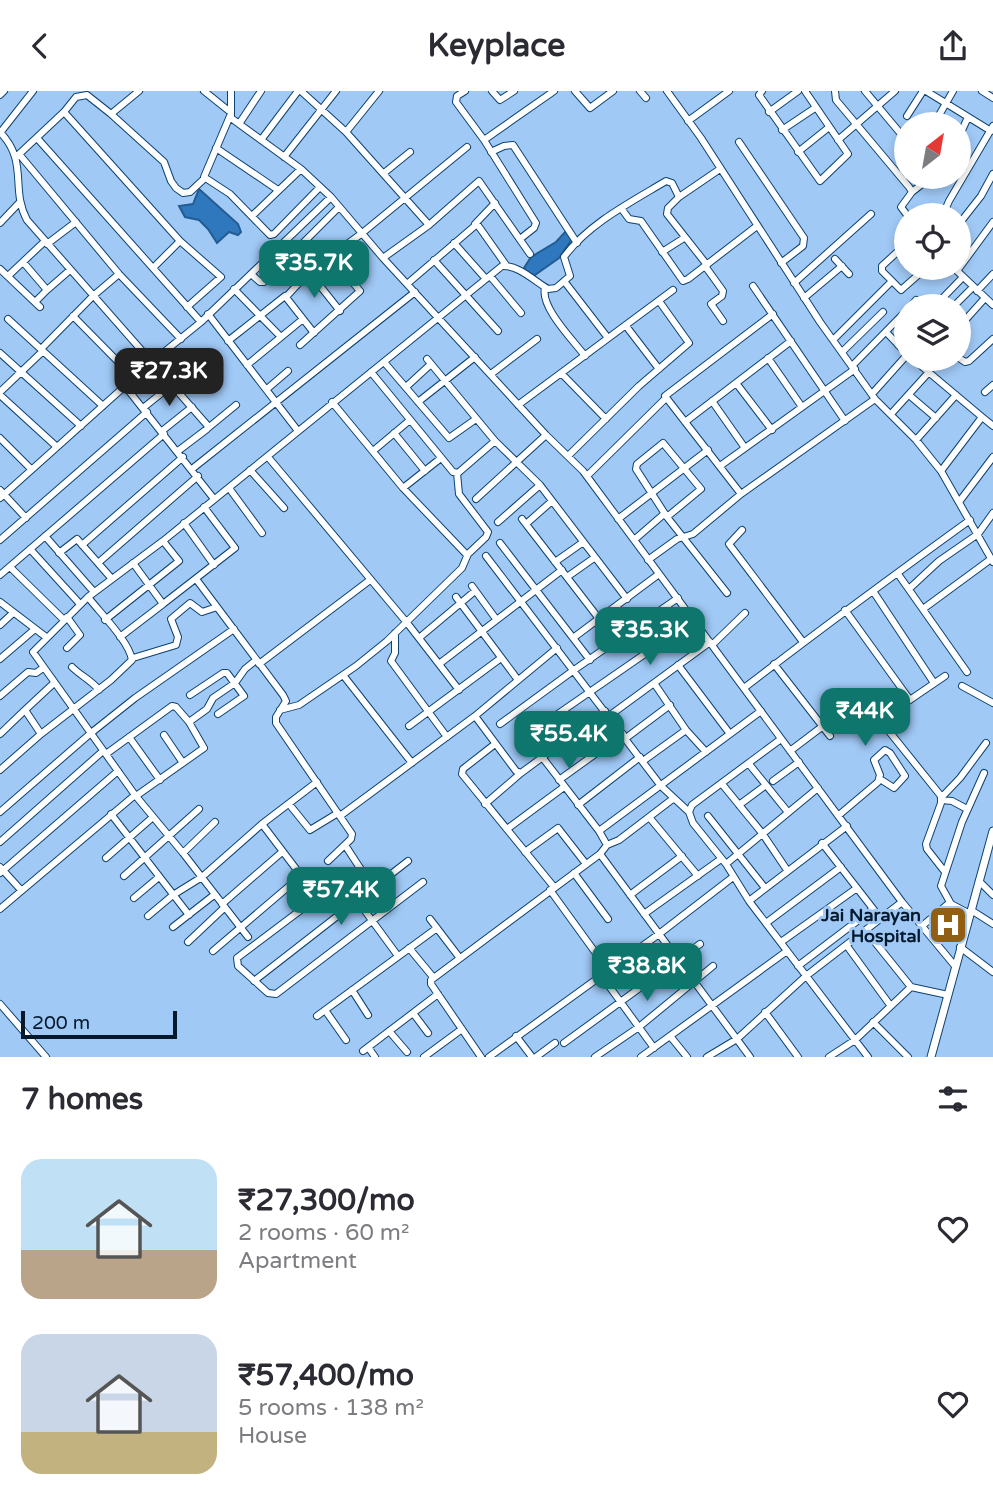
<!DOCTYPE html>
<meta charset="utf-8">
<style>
:root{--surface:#fff;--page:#f2f2f3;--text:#2b2b33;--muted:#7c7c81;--accent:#0f766e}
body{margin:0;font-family:"Varela Round",sans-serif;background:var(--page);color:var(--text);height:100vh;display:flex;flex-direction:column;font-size:26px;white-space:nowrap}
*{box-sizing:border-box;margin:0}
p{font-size:23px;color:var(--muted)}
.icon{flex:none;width:38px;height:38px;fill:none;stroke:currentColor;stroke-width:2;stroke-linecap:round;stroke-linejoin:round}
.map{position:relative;height:966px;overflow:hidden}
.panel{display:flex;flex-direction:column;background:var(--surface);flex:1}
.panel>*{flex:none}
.needle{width:46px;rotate:31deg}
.tools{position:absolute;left:894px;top:21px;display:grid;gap:14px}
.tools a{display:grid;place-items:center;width:77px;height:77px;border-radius:50%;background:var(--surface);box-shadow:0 4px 10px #0003;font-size:35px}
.scale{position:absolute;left:21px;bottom:18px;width:156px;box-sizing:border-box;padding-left:7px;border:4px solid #05192d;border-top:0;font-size:19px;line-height:24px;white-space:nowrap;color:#05192d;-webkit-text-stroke:5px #a0c9f6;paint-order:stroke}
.price{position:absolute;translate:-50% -60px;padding:0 16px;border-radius:14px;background:var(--accent);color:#fff;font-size:23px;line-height:46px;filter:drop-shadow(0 2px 4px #0008)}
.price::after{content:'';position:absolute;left:50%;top:42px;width:21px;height:16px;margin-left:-10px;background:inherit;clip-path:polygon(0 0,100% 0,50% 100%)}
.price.selected{background:#222;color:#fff}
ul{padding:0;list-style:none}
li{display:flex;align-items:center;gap:21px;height:175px;padding:0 21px}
li span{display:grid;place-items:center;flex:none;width:196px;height:140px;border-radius:21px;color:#555}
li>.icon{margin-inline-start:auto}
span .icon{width:84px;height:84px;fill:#fffc;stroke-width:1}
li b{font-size:30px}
h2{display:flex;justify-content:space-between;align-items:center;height:84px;padding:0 21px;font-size:30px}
header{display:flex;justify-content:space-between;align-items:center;height:91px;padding:0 21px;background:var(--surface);font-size:32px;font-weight:700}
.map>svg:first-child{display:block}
.water{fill:#2f78bd;stroke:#225c92;stroke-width:2}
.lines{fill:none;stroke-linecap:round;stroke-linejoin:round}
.minor-casing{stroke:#0d4271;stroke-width:8}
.tertiary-casing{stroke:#0d4271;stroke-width:9}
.minor{stroke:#fff;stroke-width:6}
.tertiary{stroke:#fff;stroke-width:7}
.labels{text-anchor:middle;stroke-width:6;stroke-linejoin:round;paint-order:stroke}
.poi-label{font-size:18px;font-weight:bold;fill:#05192d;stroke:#a0c9f6;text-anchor:end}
</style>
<header><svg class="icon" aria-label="back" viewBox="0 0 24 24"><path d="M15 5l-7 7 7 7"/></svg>Keyplace<svg class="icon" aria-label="share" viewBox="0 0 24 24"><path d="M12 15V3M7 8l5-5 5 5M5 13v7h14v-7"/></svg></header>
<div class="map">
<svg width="993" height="966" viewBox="0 0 993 966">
<rect width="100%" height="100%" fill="#a0c9f6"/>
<path class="water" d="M199,98L238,133L241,141L238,144L229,141L217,152L208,138L199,129L185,126L179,115L193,113Z
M566,140L572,148L559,167L535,184L528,183L524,177L531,166L556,151Z"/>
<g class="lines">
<g class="minor-casing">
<path id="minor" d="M204,0L229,20
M231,0V27L301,78L331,106L383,167L546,344L583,380L902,811L955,875
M301,0L346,41L429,134
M465,0L457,5L456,11L484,49L536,132L534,137L520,148
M492,0L500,9L514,0
M575,0L590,17L613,0
M640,0L646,7
M667,0L701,47L820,231L875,308L916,349L941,380L993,471
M762,0L759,4L820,90L848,63L805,0
M835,0L836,9L909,96L912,101L901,116L907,124
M865,0L906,49
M926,0L991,40
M982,0L993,7
M0,4L4,0
M64,21L76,6L87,4L111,23L164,71L171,90L176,97L183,102L190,101L205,87
M769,21L798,0
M111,23L139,0
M230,25L204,86L230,103L270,144L274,143L320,96
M907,25L923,0
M688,30L729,0
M239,33L261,0
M934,33L953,0
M782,39L815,17
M0,41C29,71 10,98 27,129L208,335L207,338L178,360
M346,41L379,0
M0,42L33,0
M959,46L968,26
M37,47L201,231
M261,49L298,0
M484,49L554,0
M838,49L895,0
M739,51L804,147L803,155L781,172
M216,57L278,99
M491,61L504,55L513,54L577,152
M798,61L828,37
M19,63L119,183L181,248
M16,66L64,21L180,150L221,186L187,216
M284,66L336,0
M384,82L410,61
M912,101L931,86
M679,106L720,78
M621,117L629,128L641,130L683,190L688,188L757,135
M253,124L301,78
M943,124L949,110L993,35
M0,132L19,112
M475,133L495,112
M959,133L981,105L993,83
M454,152L486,188
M47,153L76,131
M906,153L882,175V180L901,199L926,177
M295,158L314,177
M662,161L684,147
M383,167L429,134L479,90L530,163
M835,168L849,183
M434,169L498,240
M23,171L47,199L35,211
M705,175L723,200L722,205L711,213L723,230
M153,177L180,150
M954,177L993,214
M0,178L40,216
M957,180L993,131
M309,181L340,220
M251,183L260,191H264L339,116
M8,185L44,151
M490,185L521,222
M564,190L608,247
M794,192L871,123
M407,193L477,133L506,174
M753,195L845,330
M545,197C540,216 573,249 585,265
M234,198L281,246
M47,199L70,179
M977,200L993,183
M286,206L309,181L361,143L467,56
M804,207L842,175
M911,215L916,209
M935,215L963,186
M954,215L973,196
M208,223L298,340
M73,225L134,287
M8,228L103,315
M626,235L659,278
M959,236L985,207
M886,241L906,262
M833,249L891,191
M228,250L285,205L314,242
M300,254L360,200L330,165
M898,254L906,245
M41,258L93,205L119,183
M842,261L883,221
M0,262L81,335
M768,267L802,316
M959,267L965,271L969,270L993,248
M427,268L495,350L540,394L627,508
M913,268L982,326L941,380
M384,271L449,347L476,328
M247,274L303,228
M852,275L906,220
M371,281L453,381L458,382L495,350
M561,282L606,328
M491,283L537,248
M736,292L772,339
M125,295L214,408
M406,296L431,273
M267,298L288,280
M0,301L43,260
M985,301L993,294
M872,303L906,265
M0,304L57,356
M909,304L936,327
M712,310L745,357
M332,311L403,397L467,464L486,446L488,441L459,403L457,382
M418,311L475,266
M518,314L673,199
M143,317L173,293
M891,323L929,281
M982,326L993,335
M685,331L791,250
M208,337L236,314
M162,340L192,316
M394,342L425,380
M0,347L31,378
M916,349L956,304
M373,360L410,329
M568,365L639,295L689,252L659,210
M268,366L408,533L459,599
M720,375L855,278
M192,378L415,201
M250,379L284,417
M587,385L666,307
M229,397L262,442
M403,397L441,367
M0,399L26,427
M741,403L665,305L773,223
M0,407L153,270L201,231L331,106
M476,408L546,344
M959,411L993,366
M667,426L701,398L663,352L637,373L636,378L667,426L727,502
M522,428L600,529
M618,428L708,359
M498,431L540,394
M184,432L214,474
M526,433L552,410
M742,439L729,453L803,551
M45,445L94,501
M0,449L147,321
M634,449L664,423
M500,452L590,569
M82,454L183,366
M30,458L80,513
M59,462L77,448L112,488
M486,465L661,695L689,721
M648,469L677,448L693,443L741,403L875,308
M555,471L582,452
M98,472L198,385
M133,472L163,513L235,457L204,416
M10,476L64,529
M898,483L967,581
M0,484L164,343
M567,486L594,467
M196,488L283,604L286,610L276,626V632L352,743L351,748L328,770
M472,495L496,528
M910,497L939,470L978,443L993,422
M873,500L934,592
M456,506L518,589
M0,511L46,546
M923,518L991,468
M845,519L910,609
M105,529L179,470L163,450
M0,534L13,522
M395,542V562L391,570L447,646
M120,546L163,513
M419,547L475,500
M573,547L659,483
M712,554L745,522
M67,557L80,544L67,526
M133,567L176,554L178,546L171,528L190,512L202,521L217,516
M0,568L35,538
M259,573L370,489
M439,573L562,479
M774,573L830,645
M678,574L730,643
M72,576C81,585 91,589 99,599
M343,584L412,672
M654,592L686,639L706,661
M962,595L993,612
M744,597C818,540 894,484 970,429
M190,604L223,582H227L244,605L218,623
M0,605L28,581L36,582L43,577
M898,617L945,585
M280,619L299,614L356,575L387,550L462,477L468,463
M475,625L516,680L521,682L605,620
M609,625L710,551
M189,631L207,618L213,607L235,592L245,578L256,569
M500,633L574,579L678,507
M409,635L501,567
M519,636L599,740
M888,639L941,705V712L926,753L927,758L945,781
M0,643L25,619
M41,643L25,619L54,592
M164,644L183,672
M526,645L694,529
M129,646L160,689
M626,647L670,614
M781,648L692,714L689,721L693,732L726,773L749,810L868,966
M495,653L463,678L462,683L554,796
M790,660L823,635
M106,663L172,615L176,616L189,631L204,657L136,705
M643,670L686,639
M749,673L787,720
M0,679L41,643L111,589L132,569C129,550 100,522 88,506
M559,689L623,643
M773,690L799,671
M722,693L762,742L787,779
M941,707L960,687L986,652
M942,709L952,710L967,718
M289,713L310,739L338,722
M485,713L521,682
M578,714L640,666
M739,714L766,694
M0,721L91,642L135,607L234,538
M111,723L189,824
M839,724L878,691L880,684L874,669L885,659L890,662L905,685L894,697L880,688
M340,725L475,625L557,557
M708,725L765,797
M649,726L698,785
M262,733L309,795
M507,738L564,696
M0,751L103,660
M822,752L881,828
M345,754L373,797
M607,754L619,749L674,707
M525,761L558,737L586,773
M183,762L215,731
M600,763L750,966
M106,767L153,726
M726,773L818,697
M0,776L21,799
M0,782L118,680
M574,782L608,828
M124,785L199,718
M329,788L350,814
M979,790L993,804
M334,794L237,867L238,875L268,902L276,903L423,791
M550,799L608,879
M630,804L682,765
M134,807L159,786
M357,809L398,865
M749,810L847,735
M222,813L282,761
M951,813L941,795L962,731L984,682
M0,818L135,704
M971,819L993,833
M644,823L721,768
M148,825L173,804L202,786L262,733L317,691
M430,828L459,866
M766,832L841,776
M922,835L948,813H951L970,823
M173,836L214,804
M866,840L911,896
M248,846L183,762L135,704L33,561L88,506L163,450L502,175C519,174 534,190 548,198L556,197L570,185L564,166C588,133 631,111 666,90L672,92L679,106L668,117L667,123L707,174
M188,851L224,817
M781,851L857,797
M847,855L890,914
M960,856L993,881
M409,857L433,886
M213,860L301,785
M798,875L873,818
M601,884L654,957
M254,890L408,770
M352,899L368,924
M0,913L46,966
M325,919L346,949
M765,921L798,966
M413,922L428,942
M317,925L437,837
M873,931L908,966
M389,940L407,961
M516,945L532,966
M670,945L687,966
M564,952L700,853
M368,956L375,966
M363,960L438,903
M424,966L462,938
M481,966L431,893V889L600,763L607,754L599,740L761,620
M489,966L659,843L733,786
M536,966L555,952
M595,966L639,936L713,875
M641,966L787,860
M707,966L737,948L806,885L902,811
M829,966L855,949L911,896L948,904"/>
</g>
<g class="tertiary-casing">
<path id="tertiary" d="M931,966L993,740"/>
</g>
<use href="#minor" class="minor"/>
<use href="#tertiary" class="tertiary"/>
</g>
<defs>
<g id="hospital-square" transform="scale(2.0125)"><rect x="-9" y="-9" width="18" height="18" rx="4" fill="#925e11" stroke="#a0c9f6"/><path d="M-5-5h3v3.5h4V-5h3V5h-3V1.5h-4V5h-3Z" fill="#fff"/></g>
</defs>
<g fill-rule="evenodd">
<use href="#hospital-square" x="948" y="834"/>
</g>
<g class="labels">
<g class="poi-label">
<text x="921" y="830">Jai Narayan<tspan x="921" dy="21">Hospital</tspan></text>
</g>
</g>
</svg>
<div class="tools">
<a><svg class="needle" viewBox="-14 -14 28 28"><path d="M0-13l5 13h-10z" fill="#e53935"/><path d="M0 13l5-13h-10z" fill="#7c7c81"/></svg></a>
<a><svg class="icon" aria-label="locate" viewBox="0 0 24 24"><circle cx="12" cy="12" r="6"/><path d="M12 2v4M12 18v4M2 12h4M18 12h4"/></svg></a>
<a><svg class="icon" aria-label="layers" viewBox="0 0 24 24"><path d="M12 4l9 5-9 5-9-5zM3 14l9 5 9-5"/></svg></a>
</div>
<div class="scale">200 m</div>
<b class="price" style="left:314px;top:209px">₹35.7K</b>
<b class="price selected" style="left:169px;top:317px">₹27.3K</b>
<b class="price" style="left:650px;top:576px">₹35.3K</b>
<b class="price" style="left:865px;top:657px">₹44K</b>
<b class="price" style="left:569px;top:680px">₹55.4K</b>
<b class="price" style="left:341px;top:836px">₹57.4K</b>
<b class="price" style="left:647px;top:912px">₹38.8K</b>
</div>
<section class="panel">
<h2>7 homes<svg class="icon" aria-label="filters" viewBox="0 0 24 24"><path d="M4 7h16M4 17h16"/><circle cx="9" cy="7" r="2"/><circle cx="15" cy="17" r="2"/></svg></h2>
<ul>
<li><span style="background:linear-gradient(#bfe0f5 65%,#b9a48a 0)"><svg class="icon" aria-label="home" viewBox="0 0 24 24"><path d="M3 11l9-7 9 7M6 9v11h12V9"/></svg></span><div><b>₹27,300/mo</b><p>2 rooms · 60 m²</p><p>Apartment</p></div><svg class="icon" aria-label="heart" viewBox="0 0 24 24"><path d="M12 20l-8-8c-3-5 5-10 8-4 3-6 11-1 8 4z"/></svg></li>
<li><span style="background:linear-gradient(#c9d6e8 70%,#c2b280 0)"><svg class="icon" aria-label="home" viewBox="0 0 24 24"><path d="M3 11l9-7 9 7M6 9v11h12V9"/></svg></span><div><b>₹57,400/mo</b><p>5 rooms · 138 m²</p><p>House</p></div><svg class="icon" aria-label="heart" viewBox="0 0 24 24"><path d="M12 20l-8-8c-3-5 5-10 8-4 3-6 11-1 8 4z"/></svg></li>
</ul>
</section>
